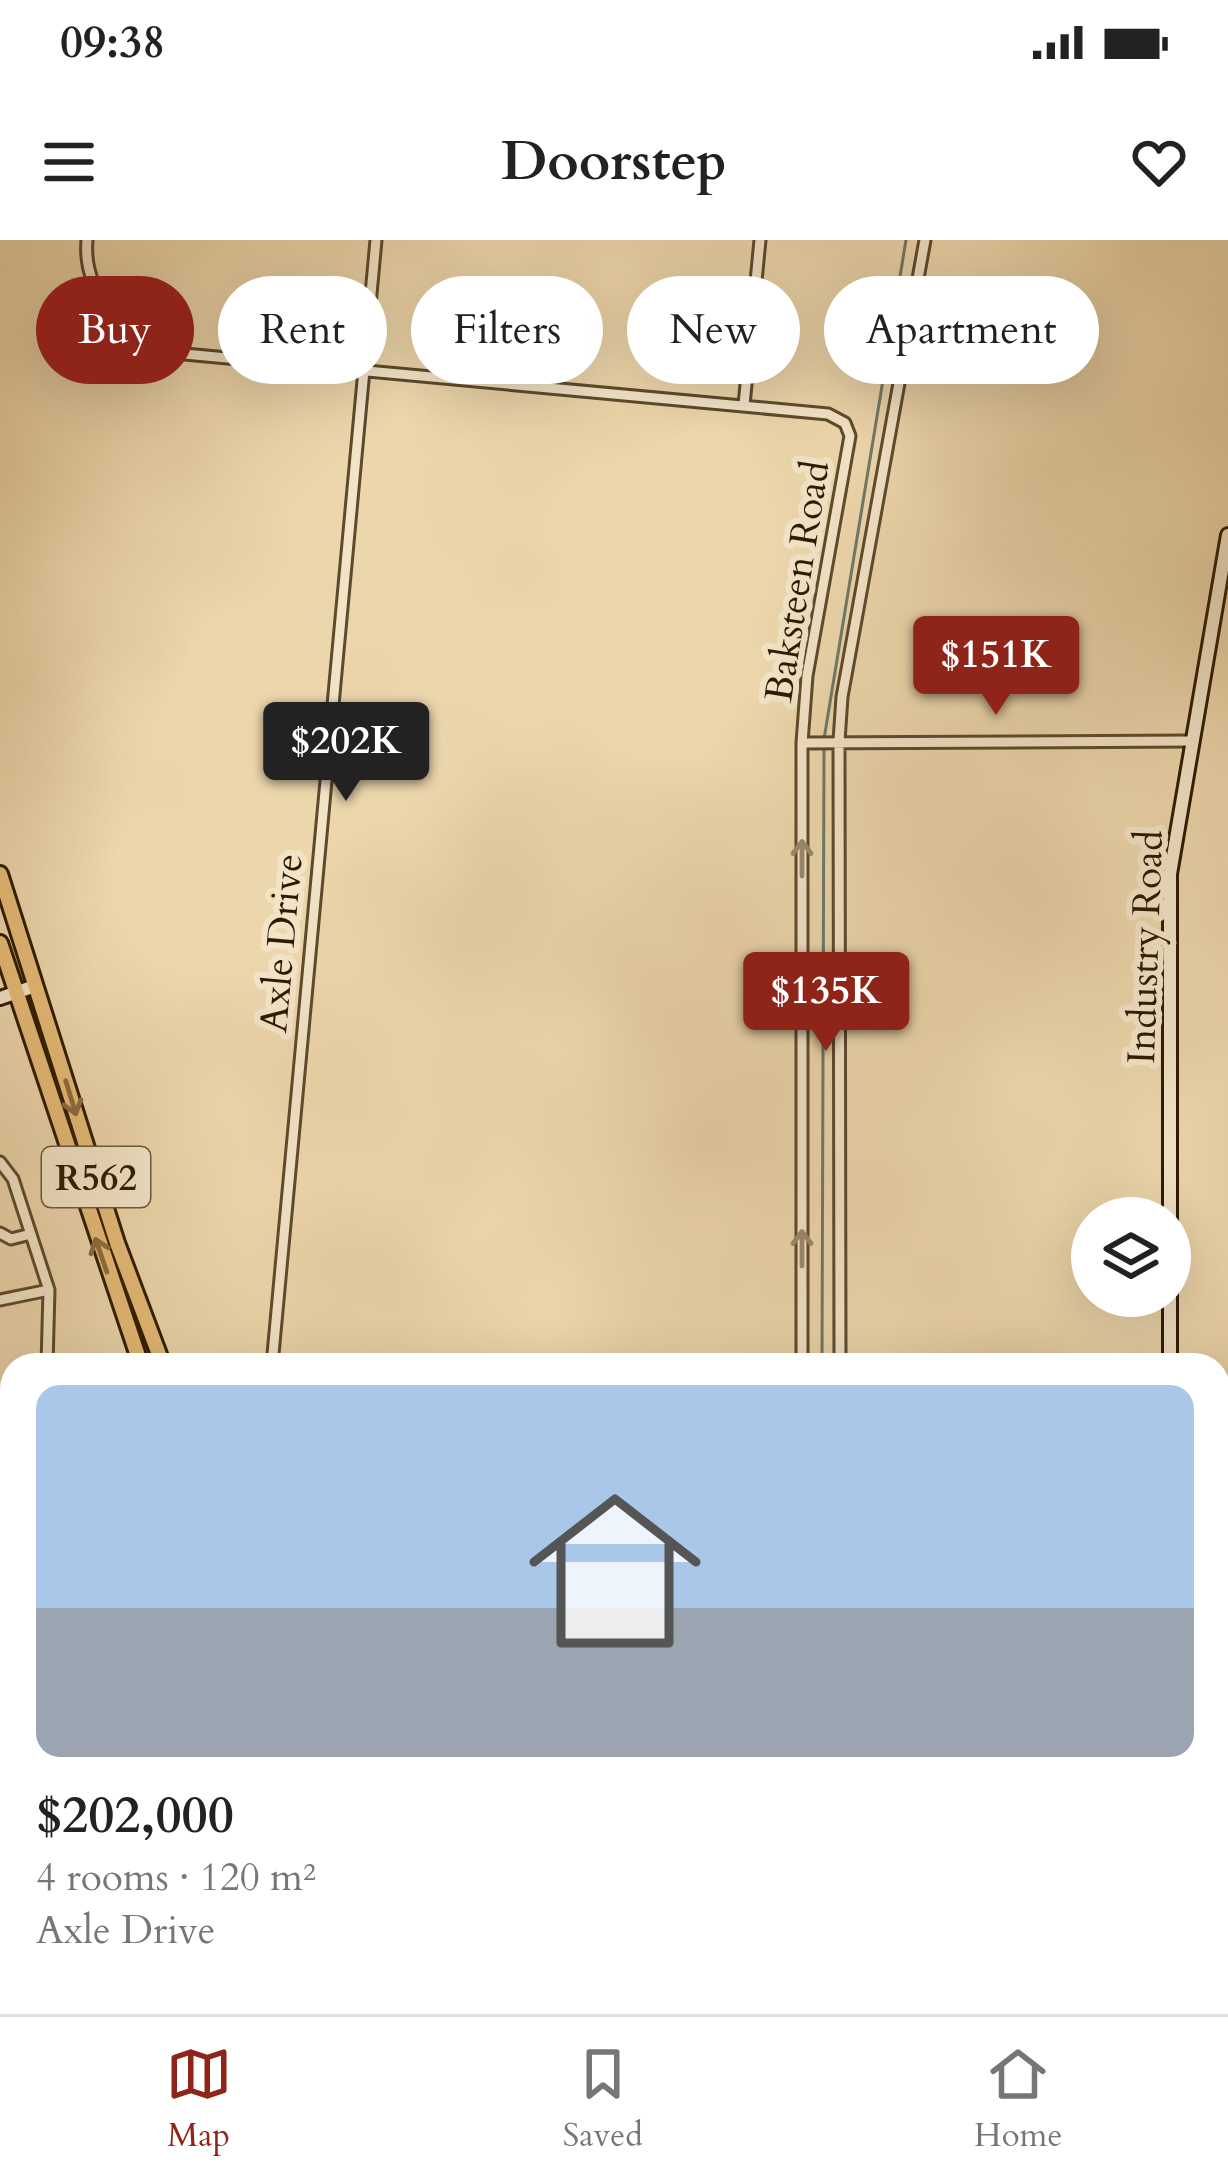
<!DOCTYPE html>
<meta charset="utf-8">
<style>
:root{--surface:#fff;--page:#f6f6f6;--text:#222;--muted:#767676;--line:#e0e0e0;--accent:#8f2418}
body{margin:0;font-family:Cardo,serif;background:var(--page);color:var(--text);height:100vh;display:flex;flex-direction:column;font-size:45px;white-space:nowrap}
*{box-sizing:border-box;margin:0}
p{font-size:39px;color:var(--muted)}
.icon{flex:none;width:66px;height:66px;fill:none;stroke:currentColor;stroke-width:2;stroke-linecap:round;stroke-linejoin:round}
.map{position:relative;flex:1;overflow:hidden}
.drawer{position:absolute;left:0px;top:1113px;width:1230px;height:663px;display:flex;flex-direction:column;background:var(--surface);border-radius:36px 36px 0 0;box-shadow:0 12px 48px #0002}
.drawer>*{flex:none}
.banner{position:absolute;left:36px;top:36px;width:1158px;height:108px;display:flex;gap:24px}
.tools{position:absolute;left:1071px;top:957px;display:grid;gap:24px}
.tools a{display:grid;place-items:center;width:120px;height:120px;border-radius:50%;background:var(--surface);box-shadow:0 12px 48px #0002;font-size:60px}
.price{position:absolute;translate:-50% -102px;padding:0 27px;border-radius:12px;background:var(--accent);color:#fff;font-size:39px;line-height:78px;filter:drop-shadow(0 3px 6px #0008)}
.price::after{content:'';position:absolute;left:50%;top:72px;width:36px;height:27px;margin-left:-18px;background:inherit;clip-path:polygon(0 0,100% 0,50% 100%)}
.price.active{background:#222;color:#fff}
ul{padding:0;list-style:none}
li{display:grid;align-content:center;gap:24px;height:636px;padding:0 36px}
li+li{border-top:3px solid var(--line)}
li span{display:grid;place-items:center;height:372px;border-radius:24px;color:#555}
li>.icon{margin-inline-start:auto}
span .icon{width:216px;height:216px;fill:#fffc;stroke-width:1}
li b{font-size:51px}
.tag{padding:0 42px;border-radius:54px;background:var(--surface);box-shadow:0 12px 48px #0002;font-size:42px;line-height:108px}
.tag.active{background:var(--accent);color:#fff}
.status{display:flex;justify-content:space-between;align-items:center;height:84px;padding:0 60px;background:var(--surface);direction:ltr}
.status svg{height:33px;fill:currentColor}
header{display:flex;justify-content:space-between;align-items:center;height:156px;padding:0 36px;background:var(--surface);font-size:54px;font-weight:800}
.menu{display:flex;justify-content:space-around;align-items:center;height:168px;border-top:3px solid var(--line);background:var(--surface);font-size:33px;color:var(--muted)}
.menu a{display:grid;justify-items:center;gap:6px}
.menu .active{color:var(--accent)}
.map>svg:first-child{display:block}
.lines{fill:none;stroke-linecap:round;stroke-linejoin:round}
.stream{stroke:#6e7968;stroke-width:3}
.street-casing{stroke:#5d492b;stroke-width:15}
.secondary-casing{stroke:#2d1a00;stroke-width:18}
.primary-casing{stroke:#2d1a00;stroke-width:20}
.street{stroke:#f3e4c8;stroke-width:9}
.secondary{stroke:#f3e4c8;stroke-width:12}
.primary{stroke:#e6bb76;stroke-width:14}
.oneway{stroke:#9a896e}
.oneway2{stroke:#8a6a3b}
.labels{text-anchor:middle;stroke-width:12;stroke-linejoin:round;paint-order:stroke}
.shield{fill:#f3e4c8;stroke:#68573c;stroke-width:3}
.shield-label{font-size:36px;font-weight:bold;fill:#2d1a00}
.street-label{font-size:39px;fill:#2d1a00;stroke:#f3e4c8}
</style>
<div class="status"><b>09:38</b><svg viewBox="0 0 49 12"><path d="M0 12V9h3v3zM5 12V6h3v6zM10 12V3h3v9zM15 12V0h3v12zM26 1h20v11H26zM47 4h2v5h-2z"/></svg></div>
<header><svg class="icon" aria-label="menu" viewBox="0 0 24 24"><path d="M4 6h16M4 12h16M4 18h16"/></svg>Doorstep<svg class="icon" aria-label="heart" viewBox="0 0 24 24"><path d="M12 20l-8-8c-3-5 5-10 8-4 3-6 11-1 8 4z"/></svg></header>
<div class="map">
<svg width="1228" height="1774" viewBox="0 0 1228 1774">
<rect width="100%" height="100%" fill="#ecd6ab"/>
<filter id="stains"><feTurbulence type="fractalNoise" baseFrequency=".00167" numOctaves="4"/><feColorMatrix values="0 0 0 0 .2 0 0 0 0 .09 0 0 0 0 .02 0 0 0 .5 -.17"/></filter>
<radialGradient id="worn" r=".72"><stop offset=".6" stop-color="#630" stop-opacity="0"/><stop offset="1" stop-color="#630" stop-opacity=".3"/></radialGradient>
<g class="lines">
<path class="stream" d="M824,499L906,0
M822,1125L824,509
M437,1774L453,1764
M720,1774L726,1764"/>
<g class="street-casing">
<path id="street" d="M87,0C82,57 126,90 174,113L828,174L845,183L850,196L807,436L802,503V1125
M744,165L760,0
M802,503L1191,501
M0,922L13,939L49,1050L47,1125
M0,993L11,999L31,994
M0,1060L49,1050
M272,1125L376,0
M840,1125L839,501L842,457L925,0
M0,1347L12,1356
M0,1402L12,1404
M0,1450L12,1451
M0,1502L12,1504
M0,1580L12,1589
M0,1723L12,1724
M749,1764L750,1774
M15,1774L16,1764"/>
</g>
<g class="secondary-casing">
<path id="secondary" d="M0,758L35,746
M1170,1125V634L1228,295
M1170,1764L1171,1774"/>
</g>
<g class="primary-casing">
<path id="primary" d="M0,634L117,1003L163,1125
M0,703L141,1125
M599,1764L611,1774
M630,1764L642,1774"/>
</g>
<use href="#street" class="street"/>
<use href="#secondary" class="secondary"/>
<use href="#primary" class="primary"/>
</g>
<defs><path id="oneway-shaft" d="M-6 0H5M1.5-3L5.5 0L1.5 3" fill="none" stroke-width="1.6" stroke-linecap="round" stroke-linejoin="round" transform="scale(3)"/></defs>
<g class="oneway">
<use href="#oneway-shaft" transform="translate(802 618) rotate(-90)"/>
<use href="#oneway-shaft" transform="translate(802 1008) rotate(-90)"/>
</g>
<g class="oneway2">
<use href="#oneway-shaft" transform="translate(71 858) rotate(73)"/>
<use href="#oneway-shaft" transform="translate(101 1015) rotate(-109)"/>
</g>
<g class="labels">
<rect class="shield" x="42" y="907" width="108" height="60" rx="9"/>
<g class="shield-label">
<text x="96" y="950">R562</text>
</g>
<g class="street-label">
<text transform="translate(796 341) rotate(-81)" y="14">Baksteen Road</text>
<text transform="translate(280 703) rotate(-85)" y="14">Axle Drive</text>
<text transform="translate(1144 707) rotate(-88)" y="14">Industry Road</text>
</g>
</g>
<rect width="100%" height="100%" filter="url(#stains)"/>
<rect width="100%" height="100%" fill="url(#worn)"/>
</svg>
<div class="tools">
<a><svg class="icon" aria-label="layers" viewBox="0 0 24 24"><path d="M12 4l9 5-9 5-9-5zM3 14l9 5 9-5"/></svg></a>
</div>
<b class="price" style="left:996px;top:478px">$151K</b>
<b class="price active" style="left:346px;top:564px">$202K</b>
<b class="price" style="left:826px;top:814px">$135K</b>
<div class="banner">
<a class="tag active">Buy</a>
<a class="tag">Rent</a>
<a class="tag">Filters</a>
<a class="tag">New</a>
<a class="tag">Apartment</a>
</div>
<section class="drawer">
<ul>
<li><span style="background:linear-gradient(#a9c7e8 60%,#9aa5b1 0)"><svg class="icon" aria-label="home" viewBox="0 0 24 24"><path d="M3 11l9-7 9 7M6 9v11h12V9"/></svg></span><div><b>$202,000</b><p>4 rooms · 120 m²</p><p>Axle Drive</p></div></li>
</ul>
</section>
</div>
<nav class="menu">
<a class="active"><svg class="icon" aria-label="map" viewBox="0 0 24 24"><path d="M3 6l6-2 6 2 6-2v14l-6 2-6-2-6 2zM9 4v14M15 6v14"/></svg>Map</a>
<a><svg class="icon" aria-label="saved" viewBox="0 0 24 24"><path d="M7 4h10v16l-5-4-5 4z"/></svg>Saved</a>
<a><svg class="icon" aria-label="home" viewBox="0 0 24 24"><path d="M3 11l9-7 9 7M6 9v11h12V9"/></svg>Home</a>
</nav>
